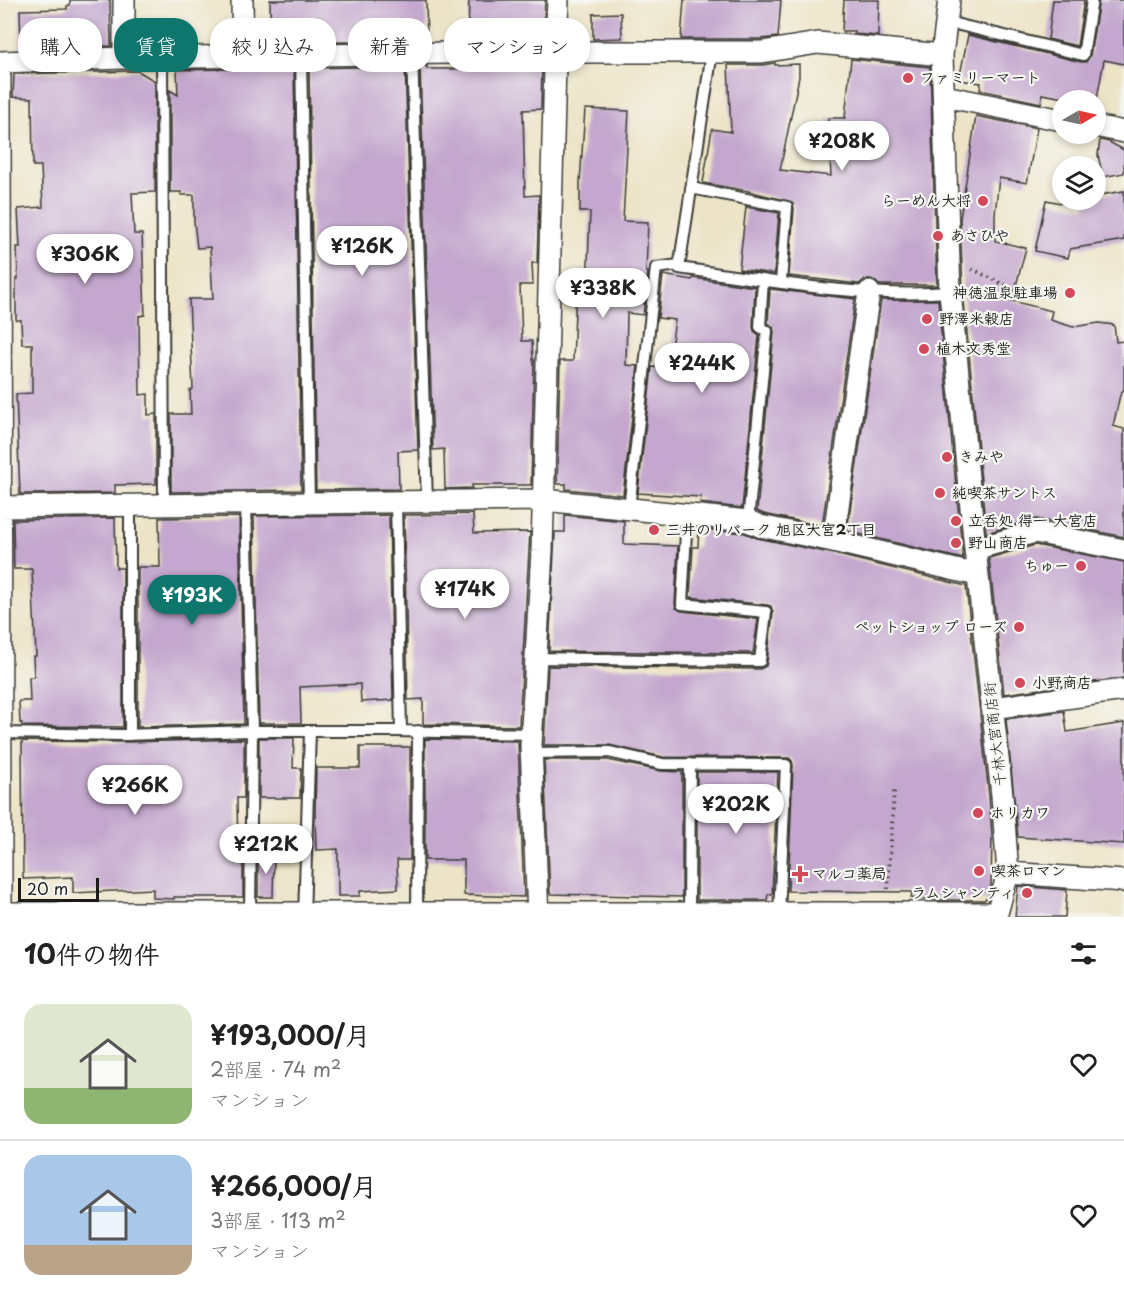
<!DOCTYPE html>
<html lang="ja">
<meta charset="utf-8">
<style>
:root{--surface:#fff;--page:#f2f2f2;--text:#222;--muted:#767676;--line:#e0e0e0;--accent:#0f766e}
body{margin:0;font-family:"Playpen Sans","Klee One",sans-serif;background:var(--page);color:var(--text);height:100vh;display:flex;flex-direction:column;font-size:22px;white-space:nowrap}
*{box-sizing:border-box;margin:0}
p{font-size:20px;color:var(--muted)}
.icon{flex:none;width:33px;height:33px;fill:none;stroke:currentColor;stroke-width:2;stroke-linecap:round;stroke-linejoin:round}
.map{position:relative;height:917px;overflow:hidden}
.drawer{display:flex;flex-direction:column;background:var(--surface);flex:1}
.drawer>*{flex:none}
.banner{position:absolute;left:18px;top:18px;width:600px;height:54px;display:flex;gap:12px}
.needle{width:39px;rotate:81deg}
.buttons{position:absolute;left:1052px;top:90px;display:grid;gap:12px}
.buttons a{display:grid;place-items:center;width:54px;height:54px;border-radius:50%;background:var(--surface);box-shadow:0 3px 9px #0003;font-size:30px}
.scale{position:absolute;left:18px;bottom:15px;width:81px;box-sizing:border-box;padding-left:6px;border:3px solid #1c1c1c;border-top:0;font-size:16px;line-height:21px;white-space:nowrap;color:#1c1c1c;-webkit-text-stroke:4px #f6f6f2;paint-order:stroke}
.price{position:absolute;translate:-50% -51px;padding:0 14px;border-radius:21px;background:#fff;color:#222;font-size:20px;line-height:39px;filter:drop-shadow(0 2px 3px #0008)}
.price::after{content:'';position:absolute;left:50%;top:36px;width:18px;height:14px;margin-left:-9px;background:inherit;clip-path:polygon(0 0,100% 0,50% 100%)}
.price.on{background:var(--accent);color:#fff}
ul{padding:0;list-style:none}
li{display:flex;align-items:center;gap:18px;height:150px;padding:0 24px}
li+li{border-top:2px solid var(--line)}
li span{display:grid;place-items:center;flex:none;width:168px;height:120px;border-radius:18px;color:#555}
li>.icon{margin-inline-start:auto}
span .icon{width:72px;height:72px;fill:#fffc;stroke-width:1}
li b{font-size:26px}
h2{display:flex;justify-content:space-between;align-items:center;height:72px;padding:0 24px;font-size:26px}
.pill{padding:0 21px;border-radius:24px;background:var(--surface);box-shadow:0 3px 9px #0003;font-size:21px;line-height:54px}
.pill.on{background:var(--accent);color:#fff}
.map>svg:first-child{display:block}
.building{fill:#c4a7ce}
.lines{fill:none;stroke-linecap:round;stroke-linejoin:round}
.lane-casing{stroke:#3b3a36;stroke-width:14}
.street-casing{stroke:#3b3a36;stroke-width:24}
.path{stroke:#3b3a36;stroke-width:4;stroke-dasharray:1.5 4.5;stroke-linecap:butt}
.lane{stroke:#fff;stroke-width:10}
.street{stroke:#fff;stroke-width:21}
.poi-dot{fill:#d1495b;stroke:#f6f6f2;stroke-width:2}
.labels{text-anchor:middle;stroke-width:4.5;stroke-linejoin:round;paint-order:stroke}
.poi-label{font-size:15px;font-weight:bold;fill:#1c1c1c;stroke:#f6f6f2;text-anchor:start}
.street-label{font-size:15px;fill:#1c1c1c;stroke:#f6f6f2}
</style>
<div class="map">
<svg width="1124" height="917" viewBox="0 0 1124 917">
<rect width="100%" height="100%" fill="#f6f6f2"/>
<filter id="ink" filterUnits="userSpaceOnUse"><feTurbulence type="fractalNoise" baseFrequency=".0167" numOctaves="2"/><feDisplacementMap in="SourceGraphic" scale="12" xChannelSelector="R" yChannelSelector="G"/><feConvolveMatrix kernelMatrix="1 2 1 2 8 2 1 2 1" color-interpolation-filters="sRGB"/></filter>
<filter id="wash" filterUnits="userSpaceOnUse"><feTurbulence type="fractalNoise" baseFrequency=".008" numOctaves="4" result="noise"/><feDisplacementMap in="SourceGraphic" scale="24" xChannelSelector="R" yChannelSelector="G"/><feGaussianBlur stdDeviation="1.35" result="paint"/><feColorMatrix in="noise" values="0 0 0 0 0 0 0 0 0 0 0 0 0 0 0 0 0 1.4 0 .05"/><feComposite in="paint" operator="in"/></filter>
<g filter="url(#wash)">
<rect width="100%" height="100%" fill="#ede4c7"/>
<g id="blocks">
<path class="building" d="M70,0H110L111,46L21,49L20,10L67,9V6L70,5Z
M270,0H426L427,41L271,43Z
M469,0H545L543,39L468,40Z
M684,0H781L778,37L761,39H681Z
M844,0H879L878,36L854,34V31H842Z
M1053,0H1084L1077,46L1048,39Z
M1099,0H1124V64L1104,60L1096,104L1095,100H1075L1042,94L1041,103L980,90L981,83L959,80L968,35L1081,62H1086L1090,56Z
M621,13L622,38L593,39V14Z
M851,59L930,67L937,285H879L876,282L870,279L864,280L859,284L789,276L794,208L792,202L748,191L703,183L712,129L731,132L728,65H762L775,63V65L799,64V77L780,170L831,176L828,118H845Z
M468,65H542L541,109L523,110L525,196L539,195V197L537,263H532L533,285H520L522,341H532L533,360H534L531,485H472V488L445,489L444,449L433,450L420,66H427V69H468Z
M405,66L418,450L398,451L399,489L316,490L309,68Z
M294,68L301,490L171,492V414H191L190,390L193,389L189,299H213L210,247L197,248L194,221V195H181V192H170V90L178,95L177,70Z
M138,71L155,81V192L132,193L134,234H142L145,315L139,316L140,395L148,394V415L156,414V484L115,485V493L20,494L16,394L32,393V344H22L21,320H16V279H18L17,247H20L18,209L43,207L41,166H33L32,98L13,97L14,74Z
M585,109L629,111L623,221L648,222L646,272H648L643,315L627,313L626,365L638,366L623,495L566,489V484H557L560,361H573L576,287L587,288L590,212H580V182Z
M976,116L1037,128L1027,183L999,178L995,214V241L1026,248L1012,301L1052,311L1050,320L1073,327L1099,323L1114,325L1116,342L1124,341V389L1120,395L1113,426L1124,429V537L1037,519L1032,520L986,533L963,291L960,219Z
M1100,140L1109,142L1124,150V173L1103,177L1098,155Z
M1124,191V240L1070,249L1068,258L1035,251L1046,200L1085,208L1088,200H1095V196Z
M746,207L779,213L774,274L739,269Z
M663,275L692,280L693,278L755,287L753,327L754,331L759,335L742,508L700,503L701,497L638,493L652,367L668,368L675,320L658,318Z
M770,289L855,299L822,526L764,514L757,511L774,332L773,327L768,323Z
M881,300H938L963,559L847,531Z
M473,514L474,533L530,532L519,726L423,724V699L408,700L404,515Z
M389,515L393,700L361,702L360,684L300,687L301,723H259L254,516Z
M565,515L624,521V544L678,546L675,604L676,608L681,611L758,619L753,653L549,651L555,532H565Z
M239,517L244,724L138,727V567H160L159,518Z
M115,518L116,568H123V727L22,726V723H20L19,701H30L29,677H34L33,656H36L32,569H14L13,520Z
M699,529L745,533L757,538L830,553L966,586L989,796L992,836L991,885L988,897L984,900H939L911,898L912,892L788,891L793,765L792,761L789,758L663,757L609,745H544L548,666L760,669L766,666L767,662L773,613L771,606L767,605L690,597L693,547H698Z
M1035,545L1124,562V678L1004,694L989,558Z
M1064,711L1067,732L1124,723V844L1018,837L1006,719Z
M259,738H294L293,768H301L300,798H259Z
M244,739V798H237L238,853H243V897H174V899L153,898V889L73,893V877L23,879L22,741L131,742Z
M425,739L518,741L524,897L464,895V860H425Z
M360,747H410V860H397L398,889L360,891V896H338V849L316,850L315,810L316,768H360Z
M544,760H608L661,771L682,772V897L550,894Z
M697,772H778L772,894H768L767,900H697Z
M258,854H274L273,897H258Z
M1018,886L1067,890L1065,917H1015Z"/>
</g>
</g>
<g filter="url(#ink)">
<use href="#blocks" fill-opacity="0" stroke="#3b3a36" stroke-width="1.5"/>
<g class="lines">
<g class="lane-casing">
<path id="lane" d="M947,22L1083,55L1092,0
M712,52L679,268C768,280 859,299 950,292
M412,54L427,501
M301,55L309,503
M162,57L164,505
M691,188L787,207L781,282
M396,502L401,731
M246,504L252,731L250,914
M130,505V735
M629,509L656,268L679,265
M748,521L767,331L760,327L763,280
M537,658L653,660L760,661L766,612L682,604L687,515
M1,733L122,735L252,731H396L532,734
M532,753L609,752L662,764L786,765L779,914
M417,914L418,731
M689,914L690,764
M304,917L310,731"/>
</g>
<g class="street-casing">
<path id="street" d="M242,0L243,56
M949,0L942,55L950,292L975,549L1002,795L1008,873L996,917
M124,58V0
M0,62L124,58L517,52H762L818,43L942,55
M0,77L1,917
M944,96L1062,120
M1095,126L1124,132
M0,507L544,500L748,521L760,526L833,541L977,575
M833,541L869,292
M975,549L1035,532L1124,550
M992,708L1124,690
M1008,873L1124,881
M0,913H996
M538,917L531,745L542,551L555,65L558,0"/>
</g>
<path class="path" d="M972,269L1017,291
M888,889L894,791"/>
<use href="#lane" class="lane"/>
<use href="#street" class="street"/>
</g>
</g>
<g class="poi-dot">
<circle cx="908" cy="78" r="6"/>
<circle cx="983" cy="201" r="6"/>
<circle cx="938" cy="236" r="6"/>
<circle cx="1070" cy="293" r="6"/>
<circle cx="927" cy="319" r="6"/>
<circle cx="924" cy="349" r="6"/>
<circle cx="947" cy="457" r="6"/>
<circle cx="940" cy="493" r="6"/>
<circle cx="956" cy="521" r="6"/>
<circle cx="654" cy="530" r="6"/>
<circle cx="956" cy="543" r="6"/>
<circle cx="1081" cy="566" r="6"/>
<circle cx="1019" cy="627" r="6"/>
<circle cx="1020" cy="683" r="6"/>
<circle cx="978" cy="813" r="6"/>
<circle cx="979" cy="871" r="6"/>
<path d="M797 865h6v6h6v6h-6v6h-6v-6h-6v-6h6z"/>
<circle cx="1027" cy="893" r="6"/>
</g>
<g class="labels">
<g class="poi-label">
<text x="920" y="83">ファミリーマート</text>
<text x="971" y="206" text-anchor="end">らーめん大将</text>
<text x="950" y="241">あさひや</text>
<text x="1058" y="298" text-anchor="end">神徳温泉駐車場</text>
<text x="939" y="324">野澤米穀店</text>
<text x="936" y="354">植木文秀堂</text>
<text x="959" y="462">きみや</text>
<text x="952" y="498">純喫茶サントス</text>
<text x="968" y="526">立呑処 得一 大宮店</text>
<text x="666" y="535">三井のリパーク 旭区大宮2丁目</text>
<text x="968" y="548">野山商店</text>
<text x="1069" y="571" text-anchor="end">ちゅー</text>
<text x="1007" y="632" text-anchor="end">ペットショップ ローズ</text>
<text x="1032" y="688">小野商店</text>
<text x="990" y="818">ホリカワ</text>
<text x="991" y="876">喫茶ロマン</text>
<text x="812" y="879">マルコ薬局</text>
<text x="1015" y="898" text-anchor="end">ラムシャンティ</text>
</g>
<g class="street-label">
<text transform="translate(995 734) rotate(-96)" y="5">千林大宮商店街</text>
</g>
</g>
</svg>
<div class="buttons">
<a><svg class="needle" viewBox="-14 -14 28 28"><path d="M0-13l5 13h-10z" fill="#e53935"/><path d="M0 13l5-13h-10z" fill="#767676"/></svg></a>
<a><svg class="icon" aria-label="layers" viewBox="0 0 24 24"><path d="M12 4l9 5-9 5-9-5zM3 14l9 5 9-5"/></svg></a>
</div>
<div class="scale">20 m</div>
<b class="price" style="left:842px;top:172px">¥208K</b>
<b class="price" style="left:362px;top:277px">¥126K</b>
<b class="price" style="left:85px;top:285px">¥306K</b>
<b class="price" style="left:603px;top:319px">¥338K</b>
<b class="price" style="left:702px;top:394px">¥244K</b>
<b class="price" style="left:465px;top:620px">¥174K</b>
<b class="price on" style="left:192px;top:626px">¥193K</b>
<b class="price" style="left:135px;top:816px">¥266K</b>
<b class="price" style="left:736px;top:835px">¥202K</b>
<b class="price" style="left:266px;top:875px">¥212K</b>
<div class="banner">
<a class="pill">購入</a>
<a class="pill on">賃貸</a>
<a class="pill">絞り込み</a>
<a class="pill">新着</a>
<a class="pill">マンション</a>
</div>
</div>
<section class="drawer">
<h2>10件の物件<svg class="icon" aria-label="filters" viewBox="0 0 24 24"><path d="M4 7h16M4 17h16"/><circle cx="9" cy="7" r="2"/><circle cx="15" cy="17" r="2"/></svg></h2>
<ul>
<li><span style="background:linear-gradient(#dfe7d0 70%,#8fb573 0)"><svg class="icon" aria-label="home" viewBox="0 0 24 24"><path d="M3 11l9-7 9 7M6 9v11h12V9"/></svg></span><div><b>¥193,000/月</b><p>2部屋 · 74 m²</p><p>マンション</p></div><svg class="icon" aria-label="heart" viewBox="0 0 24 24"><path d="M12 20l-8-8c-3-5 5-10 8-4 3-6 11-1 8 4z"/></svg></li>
<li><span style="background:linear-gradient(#a9c7e8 75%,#b9a48a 0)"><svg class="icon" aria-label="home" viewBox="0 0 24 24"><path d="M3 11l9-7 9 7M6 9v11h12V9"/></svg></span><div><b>¥266,000/月</b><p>3部屋 · 113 m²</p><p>マンション</p></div><svg class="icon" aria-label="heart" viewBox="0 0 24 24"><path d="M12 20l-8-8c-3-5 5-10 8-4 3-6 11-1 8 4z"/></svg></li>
</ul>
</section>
